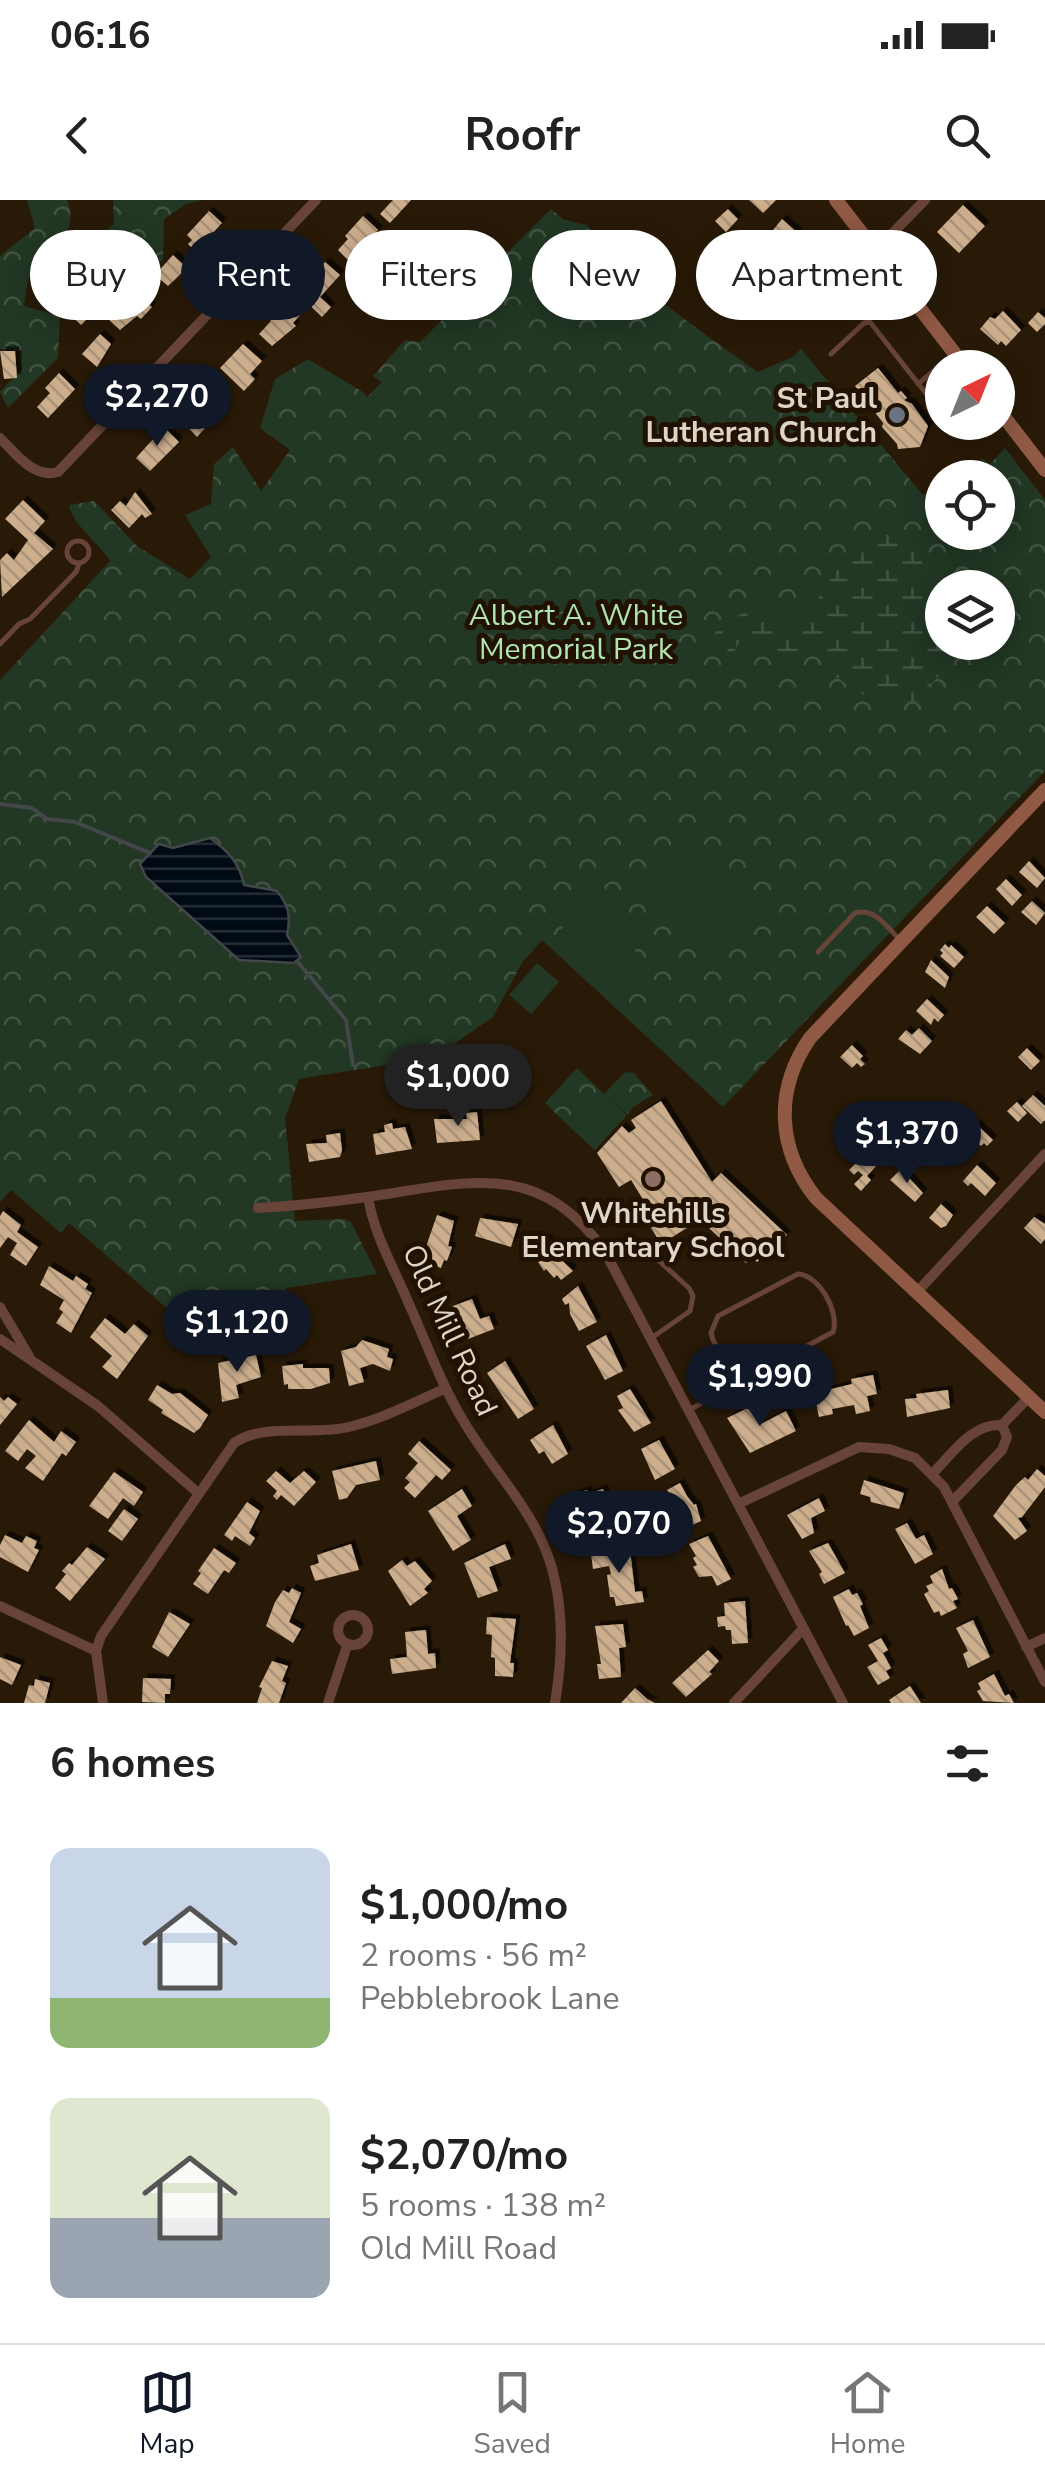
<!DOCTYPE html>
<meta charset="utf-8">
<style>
:root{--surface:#fff;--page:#f6f6f6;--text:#222;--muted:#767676;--line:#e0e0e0;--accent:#111827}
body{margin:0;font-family:"Nunito Sans",sans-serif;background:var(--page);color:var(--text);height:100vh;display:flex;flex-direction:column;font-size:38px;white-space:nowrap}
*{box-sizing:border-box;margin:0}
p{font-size:32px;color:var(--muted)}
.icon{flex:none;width:55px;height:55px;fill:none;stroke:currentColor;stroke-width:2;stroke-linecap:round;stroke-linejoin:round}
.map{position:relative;height:1503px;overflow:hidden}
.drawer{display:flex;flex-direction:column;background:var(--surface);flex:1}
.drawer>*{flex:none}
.hud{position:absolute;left:30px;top:30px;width:985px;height:90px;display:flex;gap:20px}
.needle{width:65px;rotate:43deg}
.buttons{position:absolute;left:925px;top:150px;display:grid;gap:20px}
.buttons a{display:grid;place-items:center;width:90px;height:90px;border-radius:50%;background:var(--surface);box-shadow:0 5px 25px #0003;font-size:50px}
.price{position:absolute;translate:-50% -85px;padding:0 22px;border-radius:35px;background:var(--accent);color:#fff;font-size:32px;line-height:65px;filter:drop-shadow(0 2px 5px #0008)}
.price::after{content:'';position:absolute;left:50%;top:60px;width:30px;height:22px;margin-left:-15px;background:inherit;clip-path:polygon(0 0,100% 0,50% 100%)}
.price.active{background:#222;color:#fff}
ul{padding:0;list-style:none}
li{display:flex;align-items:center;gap:30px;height:250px;padding:0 50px}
li span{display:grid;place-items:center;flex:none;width:280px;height:200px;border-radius:20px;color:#555}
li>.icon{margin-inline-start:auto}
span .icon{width:120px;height:120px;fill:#fffc;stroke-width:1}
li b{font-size:42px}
h2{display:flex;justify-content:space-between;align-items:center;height:120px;padding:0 50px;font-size:42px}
.pill{padding:0 35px;border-radius:45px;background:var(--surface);box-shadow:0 5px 25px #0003;font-size:35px;line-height:90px}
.pill.active{background:var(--accent);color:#fff}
.status{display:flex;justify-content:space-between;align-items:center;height:70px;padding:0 50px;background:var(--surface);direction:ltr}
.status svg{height:28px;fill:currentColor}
header{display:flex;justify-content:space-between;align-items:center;height:130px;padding:0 50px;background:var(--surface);font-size:45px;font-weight:700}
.tab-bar{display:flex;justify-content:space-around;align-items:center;height:140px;border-top:2px solid var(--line);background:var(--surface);font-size:28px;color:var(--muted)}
.tab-bar a{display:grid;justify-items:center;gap:5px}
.tab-bar .active{color:var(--accent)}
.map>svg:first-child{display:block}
.forest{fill:url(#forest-crowns);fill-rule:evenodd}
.wetland{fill:url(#wetland-marsh)}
.garden{fill:#223724}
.water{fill:url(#water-rules);stroke:#43474a;stroke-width:2.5}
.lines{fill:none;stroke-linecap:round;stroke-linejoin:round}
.stream{stroke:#43474a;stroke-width:4}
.building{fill:url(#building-back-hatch);filter:url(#shadow)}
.lane{stroke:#674437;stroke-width:5}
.street{stroke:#674437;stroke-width:10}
.secondary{stroke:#905944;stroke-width:14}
.worship-dot{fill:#6b7280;stroke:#201101;stroke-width:4}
.education-dot{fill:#8d6e63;stroke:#201101;stroke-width:4}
.labels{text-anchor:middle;stroke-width:10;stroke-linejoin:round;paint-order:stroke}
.poi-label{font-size:30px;font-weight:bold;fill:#ded4c8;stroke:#201101;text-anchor:end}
.park-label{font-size:30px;fill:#b0e4b2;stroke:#201101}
.street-label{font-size:30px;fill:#ded4c8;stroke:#201101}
</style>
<div class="status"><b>06:16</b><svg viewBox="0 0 49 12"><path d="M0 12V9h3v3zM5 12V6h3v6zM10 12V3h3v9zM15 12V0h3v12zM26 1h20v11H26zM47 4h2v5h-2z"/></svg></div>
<header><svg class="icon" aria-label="back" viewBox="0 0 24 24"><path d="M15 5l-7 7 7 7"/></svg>Roofr<svg class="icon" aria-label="search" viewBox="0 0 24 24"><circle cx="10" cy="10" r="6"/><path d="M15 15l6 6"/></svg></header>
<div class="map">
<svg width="1045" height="1503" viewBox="0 0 1045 1503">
<defs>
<pattern id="forest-crowns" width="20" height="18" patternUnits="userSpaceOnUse" patternTransform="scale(2.5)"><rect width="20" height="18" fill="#223724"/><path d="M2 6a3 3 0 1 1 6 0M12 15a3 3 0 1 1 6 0" fill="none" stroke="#425342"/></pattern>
<pattern id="wetland-marsh" width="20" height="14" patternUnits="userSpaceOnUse" patternTransform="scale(2.5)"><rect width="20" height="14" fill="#223724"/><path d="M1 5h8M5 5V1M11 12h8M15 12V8" fill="none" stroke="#425342"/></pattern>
<pattern id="water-rules" width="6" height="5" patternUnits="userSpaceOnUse" patternTransform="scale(2.5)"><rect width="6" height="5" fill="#000a14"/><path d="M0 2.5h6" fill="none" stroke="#252d35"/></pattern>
<pattern id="building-back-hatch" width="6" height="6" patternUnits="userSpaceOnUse" patternTransform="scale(2.5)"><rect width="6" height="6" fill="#ccae8d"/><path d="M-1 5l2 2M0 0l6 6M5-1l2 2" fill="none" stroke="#aa9279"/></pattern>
<filter id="shadow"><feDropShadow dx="4.5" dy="-4.5" stdDeviation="0" flood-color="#0009"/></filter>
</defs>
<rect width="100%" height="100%" fill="#291a07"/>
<path class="forest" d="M27,0H67C82,34 46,50 31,74C26,83 26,96 24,106L60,116L58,158L8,208L0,192L22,169V151L0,149V56L35,28Z
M113,0H203L186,4L164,19L163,60L131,78L104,58L100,35L114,24Z
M551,9L564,20L587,25C632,87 697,128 758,172L793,157L801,149L825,178L845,194L844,201L923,295L942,289V332H998V278L955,277L983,259L990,264L1005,248L1045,300V571L723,907L542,740L523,761L493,817L435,857L299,879L285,918L295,1021L344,1019L351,1022L377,1074L286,1088L283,1104L201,1119L192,1130L69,1023L61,1033L11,990L0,1002V480L110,361C99,342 74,327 69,305L94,301L137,346L190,379L211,357L185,315L211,304L214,264L233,247L261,291L290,250L260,228L275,179L308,159L363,192L367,197L382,182L373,176L405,140L420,142L456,106L453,98L466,80L474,87L498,63V53L509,51ZM942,388H998V442H942Z
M577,868L604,894L625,872L634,873L653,895L633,907L628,915L606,896L574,931L545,903Z"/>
<path class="wetland" d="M888,326L920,338L924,379L942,420L943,443L940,474L917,502L871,500L833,475L827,462L812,452L762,454L751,442L738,444L731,459L716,453L715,432L752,406L767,411L779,431C811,425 821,386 844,362C857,348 873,338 888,326Z"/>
<path class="garden" d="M691,646L764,714L723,759L649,691Z
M601,685C640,723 648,751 614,797L554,745V737Z
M537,763L559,782L531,814L509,795Z
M606,896L627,915L595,950L574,931Z"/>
<path class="water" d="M210,638C228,651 239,662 244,685L277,691C289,706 291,716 287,735L301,757L294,763L239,760L146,677L140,664L159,644L173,648Z"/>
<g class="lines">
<path class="stream" d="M0,604L32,608L47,619L75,622L150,653
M297,761L346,820L353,865"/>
</g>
<path class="building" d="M393,0H411L390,23L380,14Z
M749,0H776L763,13Z
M963,5L985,26L959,53L937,32Z
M728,9L738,19L726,32L715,21Z
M209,11L222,23L209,37L214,42L200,56L188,44L192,40L187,35Z
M363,16L378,30L349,61L338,50L348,39L345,36Z
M782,19L798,33L771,54L761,45Z
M46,43L55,52L46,63L36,53Z
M737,54L747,63L738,77L726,66Z
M173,55L187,68L168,86L155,75Z
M820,56L842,78L822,98L801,76Z
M325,62L340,75L320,97L331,107L322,117L297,93Z
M126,84L152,107L141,119L137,116L120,130L108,119L120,106L113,98Z
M289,101L302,113L293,123L296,126L272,146L259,134L271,121L269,119Z
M81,105L91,115L81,125L71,116Z
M1003,111L1021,130L1006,146L1001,141L998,145L980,129L990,117L995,119Z
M1038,112L1045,118V124L1037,132L1028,123Z
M100,134L111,144L97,167L82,154Z
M243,144L262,161L250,174L255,179L244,191L220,168Z
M0,151H15L17,178L4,179Z
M878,168L898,193L901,191L907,198L904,200L912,204L928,226L920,247L898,249L897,244L882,227L883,223L855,186Z
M59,173L75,189L48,218L37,207L50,193L45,188Z
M203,195L216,207L201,224L205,228L197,237L177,216L191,200L195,204Z
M164,227L179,242L150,271L136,258Z
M135,292L152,314L145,318L142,314L129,328L111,310L120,301L126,306Z
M23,300L45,321L34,333L53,349L2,397L0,360L7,353L14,360L28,340L5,319Z
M1029,661L1045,678L1037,688L1019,672Z
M1006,679L1022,695L1012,706L996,689Z
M1032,701L1045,713L1036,725L1021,712Z
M987,706L1005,723L994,734L976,717Z
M945,744L949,748L951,745L964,757L954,768L940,756L943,753L940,750Z
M931,760L949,777L945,788L925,772Z
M927,799L944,815L938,822L934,818L931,825L916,811Z
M919,828L932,841L920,854L898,839L906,830L912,835Z
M852,845L863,856L860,859L865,864L861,867L857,863L852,868L840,857Z
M1027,848L1040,861L1031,870L1018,857Z
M1033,895L1045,906V920L1041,924L1022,906Z
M661,901L712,982L721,973L787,1035L757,1062L752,1057L746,1063L690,1010L687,1011L691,1018L687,1021L690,1026L661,1044L650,1026L657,1022L631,980L619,987L597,953L622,926L629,933L636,928L631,920Z
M1017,902L1027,913L1018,922L1007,911Z
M477,912L480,940L437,943L434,919H467L466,913Z
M955,918L965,927L958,936L947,926Z
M392,923L393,929L405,927L412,949L376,955L373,934L385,932L384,925Z
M976,924L993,940L987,946L984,943L981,946L967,933Z
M340,933L342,950L340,957L309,962L306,944L327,943L326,935Z
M866,953L878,964L867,976L871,980L861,991L854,984L863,975L858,971L854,975L849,970Z
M977,965L996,983L985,996L971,983L968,986L963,981Z
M901,969L923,993L915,1002L890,980Z
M941,1004L953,1015L946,1026L941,1028L929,1018Z
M3,1011L21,1025L17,1032L38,1047L26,1066L10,1055L17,1043L8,1037L0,1048V1016Z
M437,1015L454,1021L448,1046L452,1047L447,1061L444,1060L441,1068L421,1061Z
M1034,1017L1045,1024V1039L1041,1044L1024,1028Z
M480,1018L518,1024L511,1047L475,1036Z
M546,1038L556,1050L553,1052L573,1071L561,1080L557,1075L554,1078L546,1069L544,1071L530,1050Z
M49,1066L73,1081L76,1076L88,1084L85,1089L92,1093L71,1133L56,1123L63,1112L59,1109L64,1100L40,1085Z
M578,1086L597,1122L579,1131L570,1114L569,1103L565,1105L562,1099Z
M472,1099L480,1119L489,1116L494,1129L468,1139L463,1126L453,1117V1106Z
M105,1118L125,1134L134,1124L148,1136L117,1179L102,1167L112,1156L90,1137Z
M606,1135L623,1171L605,1180L586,1146Z
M362,1140L389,1149L387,1157L393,1159L390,1171L373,1164L360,1168L364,1182L349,1186L341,1151L356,1147Z
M256,1155L261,1177L236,1185L239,1198L222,1202L218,1163Z
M505,1161L534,1209L518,1219L487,1173Z
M303,1164V1168H329L330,1183L311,1189H288V1184L284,1185L282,1166Z
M873,1175L877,1194L867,1196L870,1211L856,1214L854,1205L832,1209L833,1214L819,1217L811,1179L824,1176L827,1190L852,1184L851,1179Z
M157,1185L172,1194L180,1193L208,1215L200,1228L194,1233L161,1213L163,1210L148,1200Z
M630,1189L651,1223L634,1232L618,1210L623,1208L617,1196Z
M948,1190L950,1208L907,1217L905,1199L917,1198L916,1194Z
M0,1197L4,1201L8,1197L17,1204L0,1225Z
M750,1207L759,1225L786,1211L796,1231L750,1253L727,1218Z
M29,1220L54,1242L61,1231L76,1242L66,1256L62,1253L43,1281L25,1268L36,1256L27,1249L18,1261L5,1251Z
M553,1225L568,1254L552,1264L544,1251L539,1254L530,1240Z
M659,1240L675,1269L655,1280L641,1249Z
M419,1241L451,1270L442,1280L436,1275L415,1298L404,1288L410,1282L405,1278L418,1263L408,1254Z
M376,1261L380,1280L356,1285L347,1298L339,1300L332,1271Z
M1037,1269L1045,1276V1287L1022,1317L1018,1318L1027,1331L1015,1340L993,1316L1016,1285L1025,1277L1028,1280Z
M276,1271L290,1283L304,1271L316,1282L294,1306L281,1295L277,1300L273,1296L277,1291L266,1281Z
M114,1272L143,1292L134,1306L123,1298L108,1319L89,1306Z
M864,1280L904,1293L899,1309L871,1302L870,1297L860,1294Z
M680,1283L687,1296L694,1305L696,1304L701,1321L686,1328L671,1305L674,1304L667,1290Z
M462,1289L472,1306L457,1316L471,1340L453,1351L428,1311Z
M603,1289L614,1318L596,1324L590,1310L572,1317L565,1298L587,1290L588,1294Z
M819,1298L825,1311L811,1318L814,1333L802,1339L787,1315Z
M247,1302L260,1311L249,1333L255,1338L250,1346L235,1336L232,1341L224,1335Z
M124,1309L138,1319L122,1341L108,1331Z
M907,1323L916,1339L924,1335L933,1354L915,1364L895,1329Z
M5,1335L22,1343L26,1336L37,1341L34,1348L39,1350L28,1372L0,1357V1345Z
M708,1336L731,1379L717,1386L712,1376L699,1377L693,1367L697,1365L693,1358L696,1356L689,1344Z
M828,1343L845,1373L824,1384L819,1374L822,1372L809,1351Z
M351,1344L359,1370L315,1381L310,1366L319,1363L317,1355Z
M505,1344L511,1359L489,1367L498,1391L478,1398L464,1363Z
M87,1347L105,1359L70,1401L55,1388L66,1374L62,1371L69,1363L72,1365Z
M214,1348L236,1363L229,1373L224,1370L208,1394L193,1384L201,1373L198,1371Z
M607,1350H630L635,1392L642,1391L644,1402L616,1406L614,1397H610L607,1375L611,1374L609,1366L593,1369L591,1354Z
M402,1360L407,1366L415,1361L432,1381L424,1389L428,1393L410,1406L388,1371Z
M942,1369L949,1389L952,1388L958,1399L953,1401L957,1408L941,1416L939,1411L934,1413L924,1394L929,1391L926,1386L933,1383L930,1376Z
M292,1388L301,1393L289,1422L301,1429L293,1443L266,1426L275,1402L283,1390L289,1393Z
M849,1389L852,1395L857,1393L863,1404L860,1406L869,1428L854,1436L848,1425L846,1426L833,1397Z
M745,1401L748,1443L732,1444L731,1430H726L725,1426L718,1427L717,1417L725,1416L724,1403Z
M169,1412L190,1424L168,1457L152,1447Z
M487,1417L516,1419L510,1463H514L513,1477L495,1476V1458L491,1457L492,1435L486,1434Z
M973,1420L990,1457L968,1468L963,1454L968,1451L956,1428Z
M623,1424L626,1447L619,1448L621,1477L599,1479L597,1464H601L595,1426Z
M426,1430L428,1454L435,1453L436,1468L392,1474L390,1459L407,1457L405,1432Z
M881,1438L888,1450L883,1453L891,1468L886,1471L890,1478L878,1485L867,1467L878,1461L868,1445Z
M708,1450L719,1461L709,1472L712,1474L686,1497L672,1483Z
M0,1457L21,1465L12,1485L0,1479Z
M272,1461L288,1466L282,1481L286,1483L279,1503H257L262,1488L259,1487Z
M994,1474L1005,1496L1009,1494L1014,1503L983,1501L977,1491L981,1489L978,1483Z
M143,1478L171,1479L170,1494H165V1503L142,1502Z
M35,1479L50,1483L45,1503H24L29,1485L34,1486Z
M910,1486L921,1503H891L889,1500Z
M635,1488L647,1499L655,1503H621Z"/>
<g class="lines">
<path class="lane" d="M831,154L864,123L870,122L942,214
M918,184L954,154
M950,222L962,237
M67 352a11 11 0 1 1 22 0a11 11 0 1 1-22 0Z
M0,444L19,424L30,419L76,372L79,364
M818,752L855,713C874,707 886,726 899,739
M609,1059L631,1049H646L689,1088L693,1096L690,1111L653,1137
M798,1074C819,1075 840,1112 833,1132L736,1184L713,1140L711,1133L718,1116Z
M691,1209L736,1184"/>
<path class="street" d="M875,51L925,0
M0,238C16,254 34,279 58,272L316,0
M368,997C374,1035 394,1068 409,1104C427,1144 441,1184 464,1222C487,1261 520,1296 540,1337C565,1388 564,1449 555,1503
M258,1008C295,1006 331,1002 367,997C464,983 539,957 605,1052L843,1503
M917,1092L1045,954
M0,1107L29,1156
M0,1139L98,1206L198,1293
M933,1273C953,1253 972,1223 1002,1225L1029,1197
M952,1302L1002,1250L1007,1237L1002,1225
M738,1304L859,1247L889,1249L915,1258L944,1287L1045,1482
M0,1406L96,1451
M338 1430a15 15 0 1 1 30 0a15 15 0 1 1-30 0Z
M1026,1447L1045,1438
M103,1503L96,1451L101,1436L234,1243C265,1222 312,1236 349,1227C382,1219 413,1203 444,1189
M328,1503L347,1446
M734,1503L802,1430"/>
<path class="secondary" d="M836,0L966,168
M998,209L1045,270
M1045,590L810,838C774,890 777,949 816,998L1045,1212"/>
</g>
<circle class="worship-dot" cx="897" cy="215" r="10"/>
<circle class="education-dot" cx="653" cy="979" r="10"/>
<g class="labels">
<g class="poi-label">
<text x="877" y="208">St Paul<tspan x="877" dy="34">Lutheran Church</tspan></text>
<text x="653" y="1023" text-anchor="middle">Whitehills<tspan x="653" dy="34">Elementary School</tspan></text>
</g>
<g class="park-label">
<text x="576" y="425">Albert A. White<tspan x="576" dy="34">Memorial Park</tspan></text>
</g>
<g class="street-label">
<text transform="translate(450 1130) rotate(65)" y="10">Old Mill Road</text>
</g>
</g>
</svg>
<div class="buttons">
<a><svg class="needle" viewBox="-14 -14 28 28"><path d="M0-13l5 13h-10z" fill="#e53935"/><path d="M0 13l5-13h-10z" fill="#767676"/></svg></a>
<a><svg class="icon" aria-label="locate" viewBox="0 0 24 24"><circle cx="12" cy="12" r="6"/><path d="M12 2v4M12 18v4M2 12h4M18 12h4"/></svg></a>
<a><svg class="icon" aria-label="layers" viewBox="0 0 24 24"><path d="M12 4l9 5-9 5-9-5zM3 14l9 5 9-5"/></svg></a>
</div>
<b class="price" style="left:157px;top:249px">$2,270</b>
<b class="price active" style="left:458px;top:929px">$1,000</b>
<b class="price" style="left:907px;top:986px">$1,370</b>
<b class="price" style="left:237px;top:1175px">$1,120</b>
<b class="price" style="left:760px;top:1229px">$1,990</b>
<b class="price" style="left:619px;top:1376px">$2,070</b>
<div class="hud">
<a class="pill">Buy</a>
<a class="pill active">Rent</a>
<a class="pill">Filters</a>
<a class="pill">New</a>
<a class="pill">Apartment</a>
</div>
</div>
<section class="drawer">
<h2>6 homes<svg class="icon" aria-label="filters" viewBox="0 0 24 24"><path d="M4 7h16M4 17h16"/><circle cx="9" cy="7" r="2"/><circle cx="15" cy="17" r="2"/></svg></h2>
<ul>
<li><span style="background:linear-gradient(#c9d6e8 75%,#8fb573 0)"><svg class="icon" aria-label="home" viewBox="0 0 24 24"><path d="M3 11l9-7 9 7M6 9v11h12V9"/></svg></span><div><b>$1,000/mo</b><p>2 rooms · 56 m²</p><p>Pebblebrook Lane</p></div></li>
<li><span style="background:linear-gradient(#dfe7d0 60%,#9aa5b1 0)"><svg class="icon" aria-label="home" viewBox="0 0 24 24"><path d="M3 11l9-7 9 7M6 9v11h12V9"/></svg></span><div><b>$2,070/mo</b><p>5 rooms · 138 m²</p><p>Old Mill Road</p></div></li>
</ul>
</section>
<nav class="tab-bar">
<a class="active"><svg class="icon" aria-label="map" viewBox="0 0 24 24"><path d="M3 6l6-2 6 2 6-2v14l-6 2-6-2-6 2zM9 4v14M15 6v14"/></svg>Map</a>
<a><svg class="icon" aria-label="saved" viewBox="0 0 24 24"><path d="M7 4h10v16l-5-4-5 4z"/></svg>Saved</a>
<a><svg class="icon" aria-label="home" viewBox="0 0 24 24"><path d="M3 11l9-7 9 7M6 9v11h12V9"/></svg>Home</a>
</nav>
